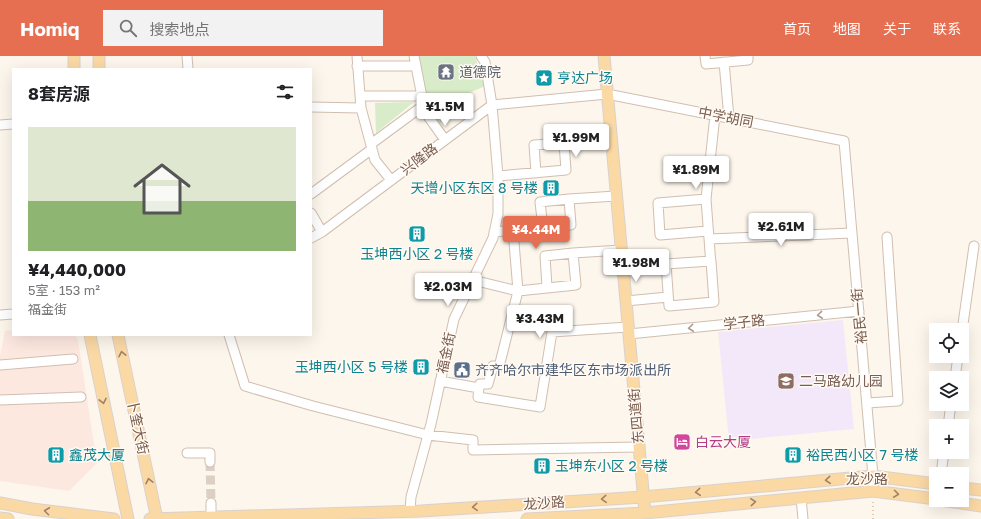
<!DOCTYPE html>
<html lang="zh">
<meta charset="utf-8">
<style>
:root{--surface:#fff;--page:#f2f2f2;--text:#202124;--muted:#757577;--line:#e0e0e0;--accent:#e76f51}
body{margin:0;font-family:"Golos Text","Noto Sans SC",sans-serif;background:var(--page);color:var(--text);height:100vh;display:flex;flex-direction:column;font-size:15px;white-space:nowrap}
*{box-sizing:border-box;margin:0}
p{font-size:13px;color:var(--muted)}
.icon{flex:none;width:22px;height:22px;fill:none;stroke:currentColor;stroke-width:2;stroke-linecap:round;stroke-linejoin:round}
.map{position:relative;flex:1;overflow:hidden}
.panel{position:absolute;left:12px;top:12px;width:300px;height:268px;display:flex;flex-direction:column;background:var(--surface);border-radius:0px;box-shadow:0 4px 16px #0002}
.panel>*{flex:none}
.buttons{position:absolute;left:929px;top:267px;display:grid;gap:8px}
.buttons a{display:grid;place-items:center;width:40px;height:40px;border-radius:0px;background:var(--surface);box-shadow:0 4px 16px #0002;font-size:20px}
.price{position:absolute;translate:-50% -34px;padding:0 9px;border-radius:4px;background:#fff;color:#222;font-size:13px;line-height:26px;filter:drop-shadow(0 1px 2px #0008)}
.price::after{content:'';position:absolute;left:50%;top:24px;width:12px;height:9px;margin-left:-6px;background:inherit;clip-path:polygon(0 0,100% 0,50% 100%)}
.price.current{background:var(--accent);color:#fff}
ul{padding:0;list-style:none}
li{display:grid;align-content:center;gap:8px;height:212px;padding:0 16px}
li+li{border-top:1px solid var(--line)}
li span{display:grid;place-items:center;height:124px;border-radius:0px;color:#555}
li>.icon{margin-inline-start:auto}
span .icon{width:72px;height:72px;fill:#fffc;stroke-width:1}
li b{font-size:17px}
h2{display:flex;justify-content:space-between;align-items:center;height:48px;padding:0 16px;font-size:17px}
header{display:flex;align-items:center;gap:24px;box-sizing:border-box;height:56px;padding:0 20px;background:var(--accent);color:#fff}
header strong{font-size:19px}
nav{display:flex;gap:22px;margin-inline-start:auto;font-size:14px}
.search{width:280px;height:36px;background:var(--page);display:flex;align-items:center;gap:10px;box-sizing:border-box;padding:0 14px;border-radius:0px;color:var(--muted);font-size:15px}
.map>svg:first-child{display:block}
.commercial{fill:#fde8e0}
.education{fill:#f3e8fa}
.green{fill:#d8ecc9}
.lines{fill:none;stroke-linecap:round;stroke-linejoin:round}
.minor-tunnel{stroke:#dcd0c4;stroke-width:9;stroke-dasharray:9 4.5;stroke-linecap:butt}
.minor-casing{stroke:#d1beb0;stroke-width:11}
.major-casing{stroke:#dad1cd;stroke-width:13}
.path{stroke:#d9b8a5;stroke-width:1.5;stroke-dasharray:1 3;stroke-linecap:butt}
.minor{stroke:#fff;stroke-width:9}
.major{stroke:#fbd9a5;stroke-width:11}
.oneway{stroke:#af9d94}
.oneway2{stroke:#a18267}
.labels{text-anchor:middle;stroke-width:3;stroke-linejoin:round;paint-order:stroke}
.worship-label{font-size:14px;fill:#5b616d;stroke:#fffaf3;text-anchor:start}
.culture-label{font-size:14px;fill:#0d838f;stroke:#fffaf3;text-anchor:start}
.street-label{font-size:14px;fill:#7a5c4d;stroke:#fffaf3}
.service-label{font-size:14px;fill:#4e5e75;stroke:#fffaf3;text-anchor:start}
.education-label{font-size:14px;fill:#785e54;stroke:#fffaf3;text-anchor:start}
.hotel-label{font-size:14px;fill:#b23c85;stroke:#fffaf3;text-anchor:start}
</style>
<header>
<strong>Homiq</strong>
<div class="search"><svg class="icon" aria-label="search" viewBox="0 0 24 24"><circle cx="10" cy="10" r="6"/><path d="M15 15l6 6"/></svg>搜索地点</div>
<nav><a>首页</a><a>地图</a><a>关于</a><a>联系</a></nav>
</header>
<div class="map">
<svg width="981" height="463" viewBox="0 0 981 463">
<rect width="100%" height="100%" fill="#fdf6ec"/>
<path class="commercial" d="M13,274V279H75L78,284L97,407L69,435L0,425V300L5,275Z"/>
<path class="education" d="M843,264L854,373L729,385L718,276Z"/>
<path class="green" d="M416,0H475L485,30L471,36L473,45L438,69L428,54Z
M414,46L376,77L375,47Z"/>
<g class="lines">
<path class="minor-tunnel" d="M210,406L211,447"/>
<g class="minor-casing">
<path id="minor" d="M187,0L188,13
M414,0L425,56L445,84
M705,0L706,8L748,4V0
M724,6L729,62
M357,10H416
M360,40H422
M311,51L361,52L357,0
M361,52L375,104L391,124
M0,69L13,68
M371,88L424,49
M498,120L566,114L564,87L534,89L536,117
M311,138L372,93
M569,143L616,140
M706,143L658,147L660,179L708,175
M311,157L322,176
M513,174L518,235L576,229L573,197L621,194
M494,176L571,169L569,143L540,146L543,172
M311,182L322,176L492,49L607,38L844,85L873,420V435
M709,183L852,177
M711,205L714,246L669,250L666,208Z
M711,209L706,143L715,59
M547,231L545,200L573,197
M626,245L668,241
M0,259L13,258
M962,275L974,190
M629,278L859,255
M229,279L245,330L313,350L428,379L473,384V394L639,391
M0,309L73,303
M955,322L958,300
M440,325L479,332L480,328H488L493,310L499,311L518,235L473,224
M479,332L478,341L540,351L552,276L628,271
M0,344L81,341
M867,347L898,345L887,181
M948,370L951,348
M187,397H210V406
M941,418L944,396
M801,442L803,463
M211,447V461
M410,455L411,441L431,368L454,263L493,182L498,158V120L492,49L485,6L481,0"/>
</g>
<g class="major-casing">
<path id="major" d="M74,0V13
M99,0V13
M604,0L645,457
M90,279L128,463
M118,279L157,463
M962,432L981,434
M940,444L981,450
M0,447L32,453L114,463
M0,462L8,463
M150,463L421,455L643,441L873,420L936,428
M527,463L645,457L873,435L936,443"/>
</g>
<path class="path" d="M873,463V445"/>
<use href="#minor" class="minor"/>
<use href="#major" class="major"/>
</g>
<defs><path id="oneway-chevron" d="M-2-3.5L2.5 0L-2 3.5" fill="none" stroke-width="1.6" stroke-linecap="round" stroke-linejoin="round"/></defs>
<g class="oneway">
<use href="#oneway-chevron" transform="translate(820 259) rotate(174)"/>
<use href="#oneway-chevron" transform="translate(691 272) rotate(174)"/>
</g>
<g class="oneway2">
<use href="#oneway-chevron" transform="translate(122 298) rotate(-102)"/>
<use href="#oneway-chevron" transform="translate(103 345) rotate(78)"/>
<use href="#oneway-chevron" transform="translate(828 424) rotate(175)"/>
<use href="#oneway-chevron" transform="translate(149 425) rotate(-102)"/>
<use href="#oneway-chevron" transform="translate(698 436) rotate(175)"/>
<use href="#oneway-chevron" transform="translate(896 438) rotate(8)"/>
<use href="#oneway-chevron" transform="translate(604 443) rotate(176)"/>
<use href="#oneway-chevron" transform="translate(753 446) rotate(-5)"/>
<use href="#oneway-chevron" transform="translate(475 451) rotate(176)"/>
<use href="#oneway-chevron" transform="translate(47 455) rotate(-173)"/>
</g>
<defs>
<g id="temple-square" transform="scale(0.9)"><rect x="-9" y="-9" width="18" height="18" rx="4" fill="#6b7280" stroke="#fffaf3"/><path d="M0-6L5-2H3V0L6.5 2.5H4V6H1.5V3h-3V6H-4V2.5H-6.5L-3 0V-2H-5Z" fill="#fff"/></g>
<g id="sight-square" transform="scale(0.9)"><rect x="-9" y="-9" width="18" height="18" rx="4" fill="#0f9aa8" stroke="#fffaf3"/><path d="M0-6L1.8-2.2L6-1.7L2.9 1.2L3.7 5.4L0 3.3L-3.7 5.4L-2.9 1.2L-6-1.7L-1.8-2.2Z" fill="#fff"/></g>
<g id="building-square" transform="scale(0.9)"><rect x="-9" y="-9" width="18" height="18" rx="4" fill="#0f9aa8" stroke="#fffaf3"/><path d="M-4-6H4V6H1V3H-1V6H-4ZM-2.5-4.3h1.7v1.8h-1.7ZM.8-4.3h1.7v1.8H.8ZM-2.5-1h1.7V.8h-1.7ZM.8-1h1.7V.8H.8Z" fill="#fff"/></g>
<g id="civic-square" transform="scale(0.9)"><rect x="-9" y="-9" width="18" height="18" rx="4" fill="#5c6f8a" stroke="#fffaf3"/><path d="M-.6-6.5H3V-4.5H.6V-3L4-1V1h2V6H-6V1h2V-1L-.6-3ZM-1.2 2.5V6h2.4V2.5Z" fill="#fff"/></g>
<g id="school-square" transform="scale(0.9)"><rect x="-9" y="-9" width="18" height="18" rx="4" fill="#8d6e63" stroke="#fffaf3"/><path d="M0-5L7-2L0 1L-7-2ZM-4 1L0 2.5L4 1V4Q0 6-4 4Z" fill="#fff"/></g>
<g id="hotel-square" transform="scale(0.9)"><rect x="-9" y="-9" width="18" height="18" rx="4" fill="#d1479c" stroke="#fffaf3"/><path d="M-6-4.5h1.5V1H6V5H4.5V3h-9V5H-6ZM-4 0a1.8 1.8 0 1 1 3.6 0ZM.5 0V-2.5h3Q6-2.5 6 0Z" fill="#fff"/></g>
</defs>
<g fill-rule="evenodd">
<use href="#temple-square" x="446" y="16"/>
<use href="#sight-square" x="544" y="22"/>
<use href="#building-square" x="551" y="132"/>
<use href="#building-square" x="417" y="178"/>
<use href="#building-square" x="421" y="311"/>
<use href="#civic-square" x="462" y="314"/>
<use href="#school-square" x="786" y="325"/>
<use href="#hotel-square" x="682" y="386"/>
<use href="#building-square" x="56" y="399"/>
<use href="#building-square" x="793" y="399"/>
<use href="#building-square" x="542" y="410"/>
</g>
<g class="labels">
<g class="worship-label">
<text x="459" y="21">道德院</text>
</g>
<g class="culture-label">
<text x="557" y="27">亨达广场</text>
<text x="538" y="137" text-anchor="end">天增小区东区 8 号楼</text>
<text x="417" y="203" text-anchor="middle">玉坤西小区 2 号楼</text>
<text x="408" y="316" text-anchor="end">玉坤西小区 5 号楼</text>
<text x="69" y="404">鑫茂大厦</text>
<text x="806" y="404">裕民西小区 7 号楼</text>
<text x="555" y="415">玉坤东小区 2 号楼</text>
</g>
<g class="street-label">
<text transform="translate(726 61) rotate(11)" y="5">中学胡同</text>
<text transform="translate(419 103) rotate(-37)" y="5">兴隆路</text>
<text transform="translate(859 260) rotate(-95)" y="5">裕民一街</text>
<text transform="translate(744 266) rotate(-6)" y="5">学子路</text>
<text transform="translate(446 297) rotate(-78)" y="5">福金街</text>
<text transform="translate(636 360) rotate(-95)" y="5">东四道街</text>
<text transform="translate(138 371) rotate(78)" y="5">卜奎大街</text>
<text x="867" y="428">龙沙路</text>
<text transform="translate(544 447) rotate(-4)" y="5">龙沙路</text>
</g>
<g class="service-label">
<text x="475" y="319">齐齐哈尔市建华区东市场派出所</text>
</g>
<g class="education-label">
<text x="799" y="330">二马路幼儿园</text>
</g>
<g class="hotel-label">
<text x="695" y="391">白云大厦</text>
</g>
</g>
</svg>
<div class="buttons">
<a><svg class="icon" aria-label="locate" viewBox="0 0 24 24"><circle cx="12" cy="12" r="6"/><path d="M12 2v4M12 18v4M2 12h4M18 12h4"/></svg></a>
<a><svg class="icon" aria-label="layers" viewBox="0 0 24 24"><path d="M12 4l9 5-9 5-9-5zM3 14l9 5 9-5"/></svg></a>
<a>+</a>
<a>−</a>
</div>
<b class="price" style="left:445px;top:71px">¥1.5M</b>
<b class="price" style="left:576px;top:102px">¥1.99M</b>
<b class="price" style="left:696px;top:134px">¥1.89M</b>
<b class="price" style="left:781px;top:191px">¥2.61M</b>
<b class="price current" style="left:536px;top:194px">¥4.44M</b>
<b class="price" style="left:636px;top:227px">¥1.98M</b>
<b class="price" style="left:448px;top:251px">¥2.03M</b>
<b class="price" style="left:540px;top:283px">¥3.43M</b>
<section class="panel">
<h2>8套房源<svg class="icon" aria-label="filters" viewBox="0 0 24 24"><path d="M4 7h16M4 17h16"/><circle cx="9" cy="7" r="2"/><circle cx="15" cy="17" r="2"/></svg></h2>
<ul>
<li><span style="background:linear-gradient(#dfe7d0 60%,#8fb573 0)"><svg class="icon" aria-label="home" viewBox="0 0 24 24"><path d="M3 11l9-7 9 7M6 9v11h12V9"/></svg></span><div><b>¥4,440,000</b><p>5室 · 153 m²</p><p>福金街</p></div></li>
</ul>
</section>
</div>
